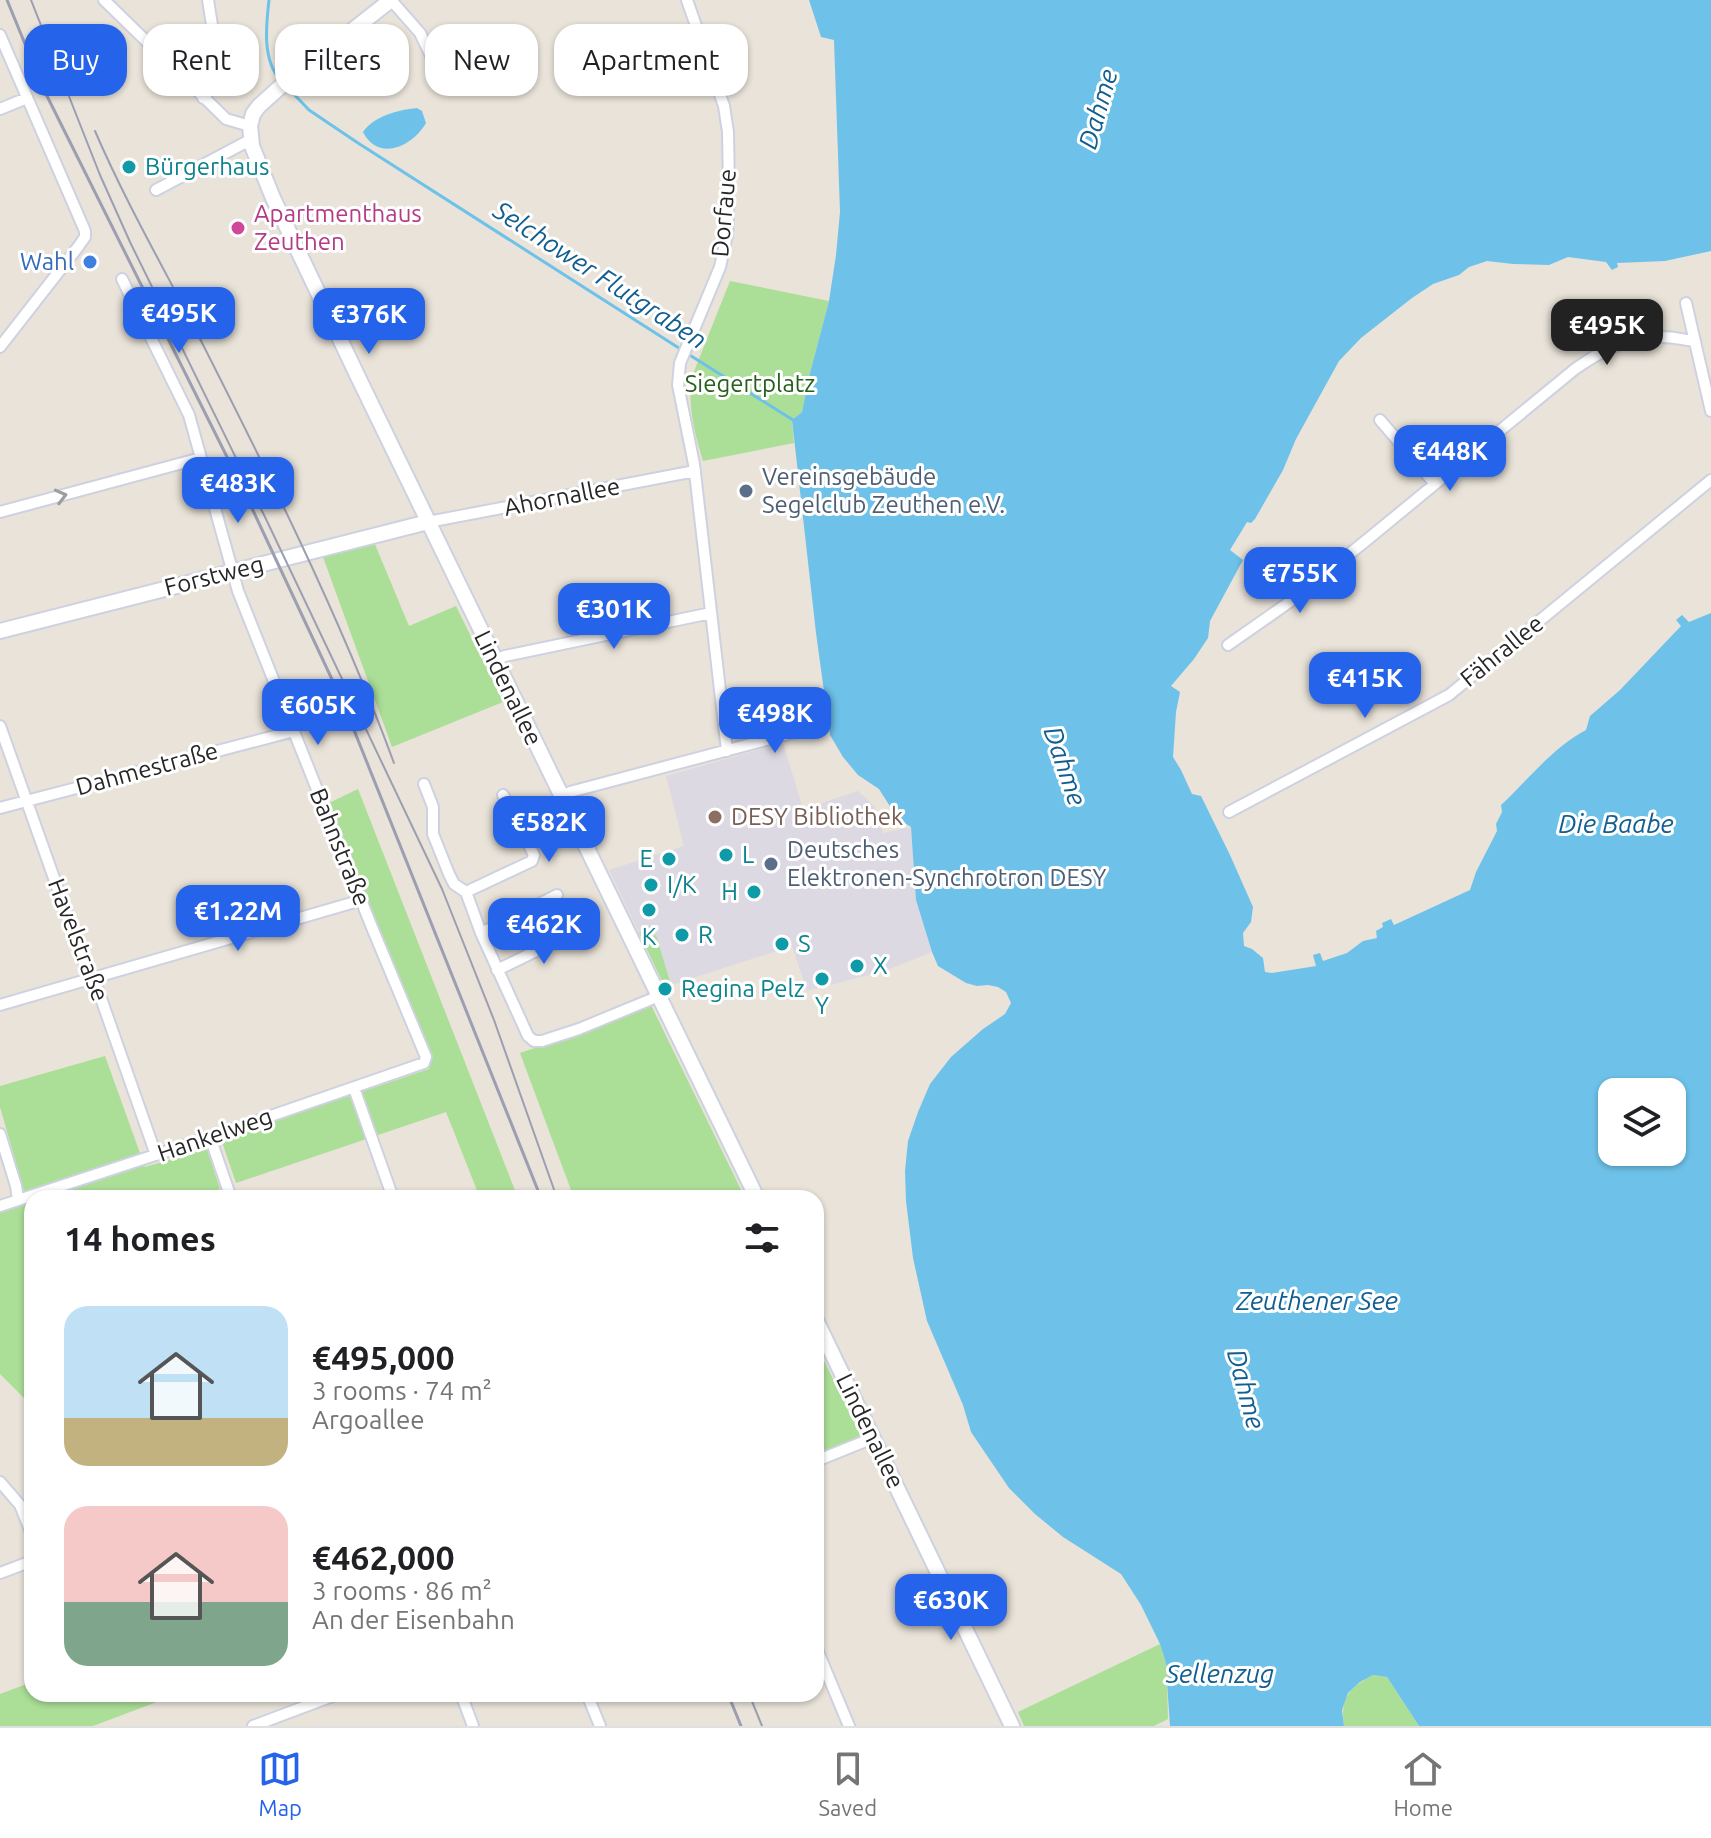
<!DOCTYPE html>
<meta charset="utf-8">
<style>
:root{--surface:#fff;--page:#f6f6f6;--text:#202124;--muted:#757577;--line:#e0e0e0;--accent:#2563eb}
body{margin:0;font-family:Ubuntu,sans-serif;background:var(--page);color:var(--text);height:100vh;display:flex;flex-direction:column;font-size:30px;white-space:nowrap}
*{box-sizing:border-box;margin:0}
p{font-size:26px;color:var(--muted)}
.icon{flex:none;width:44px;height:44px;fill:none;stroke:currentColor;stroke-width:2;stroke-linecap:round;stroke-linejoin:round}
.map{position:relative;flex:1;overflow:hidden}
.sheet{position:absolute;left:24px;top:1190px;width:800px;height:512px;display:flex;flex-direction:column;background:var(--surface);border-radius:24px;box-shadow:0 2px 6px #0004}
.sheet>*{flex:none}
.hud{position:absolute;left:24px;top:24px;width:800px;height:72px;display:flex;gap:16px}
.buttons{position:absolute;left:1598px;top:1078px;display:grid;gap:16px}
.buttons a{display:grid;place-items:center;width:88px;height:88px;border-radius:16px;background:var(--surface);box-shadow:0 2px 6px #0004;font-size:40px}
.price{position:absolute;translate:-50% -68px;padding:0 18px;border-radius:16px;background:var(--accent);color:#fff;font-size:26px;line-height:52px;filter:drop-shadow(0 2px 4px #0008)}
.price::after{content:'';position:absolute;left:50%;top:48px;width:24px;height:18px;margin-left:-12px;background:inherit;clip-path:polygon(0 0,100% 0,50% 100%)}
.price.selected{background:#222;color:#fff}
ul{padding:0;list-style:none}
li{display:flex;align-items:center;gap:24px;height:200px;padding:0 40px}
li span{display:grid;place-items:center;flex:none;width:224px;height:160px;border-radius:24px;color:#555}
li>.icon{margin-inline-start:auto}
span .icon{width:96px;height:96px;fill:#fffc;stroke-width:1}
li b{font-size:34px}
h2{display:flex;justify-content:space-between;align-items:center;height:96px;padding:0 40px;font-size:34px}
.pill{padding:0 28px;border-radius:24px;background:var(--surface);box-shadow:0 2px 6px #0004;font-size:28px;line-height:72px}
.pill.selected{background:var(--accent);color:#fff}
.menu{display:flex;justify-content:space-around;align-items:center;height:112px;border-top:2px solid var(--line);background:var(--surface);font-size:22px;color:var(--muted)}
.menu a{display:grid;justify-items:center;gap:4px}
.menu .selected{color:var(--accent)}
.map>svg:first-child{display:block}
.industrial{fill:#dcd9e2}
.green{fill:#abde97}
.water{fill:#6ec2e9;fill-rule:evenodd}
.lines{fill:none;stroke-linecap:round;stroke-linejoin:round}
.stream{stroke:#6ec2e9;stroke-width:3}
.minor-casing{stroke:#ced1e0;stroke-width:14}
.secondary-casing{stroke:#ced1e0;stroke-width:18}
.minor{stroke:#fff;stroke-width:10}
.secondary{stroke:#fff;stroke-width:14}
.tram{stroke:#9c9eb1;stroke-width:2}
.rail{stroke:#9c9eb1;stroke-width:3}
.oneway{stroke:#9e9e9e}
.culture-dot{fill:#0f9aa8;stroke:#fff;stroke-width:3}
.hotel-dot{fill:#d1479c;stroke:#fff;stroke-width:3}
.shop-dot{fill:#3f7fe0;stroke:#fff;stroke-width:3}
.service-dot{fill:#5c6f8a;stroke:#fff;stroke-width:3}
.education-dot{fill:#8d6e63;stroke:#fff;stroke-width:3}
.labels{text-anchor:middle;stroke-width:6;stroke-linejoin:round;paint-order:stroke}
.culture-label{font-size:24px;fill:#0d838f;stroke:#fff;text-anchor:start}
.street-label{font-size:24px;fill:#272727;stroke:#fff}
.hotel-label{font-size:24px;fill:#b23c85;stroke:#fff;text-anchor:start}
.shop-label{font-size:24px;fill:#366cbe;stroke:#fff;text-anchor:end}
.park-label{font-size:24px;fill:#265f1c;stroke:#fff}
.service-label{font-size:24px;fill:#4e5e75;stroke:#fff;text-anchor:start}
.education-label{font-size:24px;fill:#785e54;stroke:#fff;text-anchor:start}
.water-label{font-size:26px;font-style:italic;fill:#125e90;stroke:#fff}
</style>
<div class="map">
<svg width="1711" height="1726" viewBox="0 0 1711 1726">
<rect width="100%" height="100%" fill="#e9e3d9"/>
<path class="industrial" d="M783,743L803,809L858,791L875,807L883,833L911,827L916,900L932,952L887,970L807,991L792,946L665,987L609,870L684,846L666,776Z"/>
<path class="green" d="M730,281L829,301L809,377L802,412L792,420L794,443L703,461C695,434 686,401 693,374Z
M374,542L409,626L456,606L503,702L392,747L323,557Z
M358,789L518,1198H480L446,1112L236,1183L221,1139L429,1069L431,1057L327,804Z
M650,926L653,936L656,935L671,985L665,987L639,933L642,931V928Z
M651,1005L745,1198H574L520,1053L593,1028Z
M105,1056L145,1167L207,1149L220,1189L192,1198H32V1406L0,1374V1210L27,1201L0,1107V1086Z
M816,1344L862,1439L816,1455Z
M1160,1644L1169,1673L1167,1683L1168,1719L1154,1726H1024L1018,1712Z
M1373,1675L1387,1677L1419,1726H1344C1340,1698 1349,1688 1373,1675Z
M32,1682V1694H178L93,1726H0V1694Z"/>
<path class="water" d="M809,0H1711V251L1665,261L1617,263L1618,267L1612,270L1606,262L1568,257L1549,265L1513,264L1487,261L1469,267L1459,275L1433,284L1412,298L1361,338L1339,361L1296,439L1283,470L1255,519L1251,523L1247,522L1230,550L1243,560L1210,621L1208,638L1194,659L1171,686L1180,692L1176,712L1173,757L1181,770L1192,794L1201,796L1230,855L1253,907L1251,922L1243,933L1244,946L1252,949L1263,958L1265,972L1272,973L1316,966L1313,955L1320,953L1323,961L1347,953L1363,941L1377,938L1376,931L1383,927L1382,923L1391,919L1394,925L1470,890L1476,872L1497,831L1496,824L1502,812L1501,805C1529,779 1552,748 1586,730L1590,716L1620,690L1681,626L1676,620L1682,615L1689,622L1711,613V1726H1419L1387,1677L1373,1675L1360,1682L1348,1693L1342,1710L1344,1726H1170L1167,1682L1169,1673L1160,1644L1141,1605L1121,1574L1063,1537L1035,1514L1009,1488L971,1432L963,1405L927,1321L913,1258L906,1201L905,1171L908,1141L918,1112L930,1084L951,1057L983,1029L1005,1014L1011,1003L1006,992L998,987L988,985L977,986L966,983L938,966L932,952L916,900L911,827L898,819L879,789L858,775L843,757L830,735L816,633L792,420L802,412L809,377L829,301L836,255L840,212L834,40L821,37ZM1672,1092V1152H1612V1092Z
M417,108L422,111L426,123C412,147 378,162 363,132C374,116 398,110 417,108Z"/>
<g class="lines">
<path class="stream" d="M269,0C266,26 262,60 281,81
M289,89L309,110L358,143L682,350
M688,354L793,420"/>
<g class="minor-casing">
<path id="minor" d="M104,0L219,112L226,119L250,126
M391,0L420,33L431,56
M687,0L724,106L728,132L729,190L727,235L720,267L680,363L678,385L694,464L727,751
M0,35L85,231V237L78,247L0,347
M203,98L216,83L220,75L208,0
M0,109L27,98
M156,190L250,140
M1686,303L1711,411
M1380,420L1435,484
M0,512L201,458
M428,522L695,471
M1228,645L1288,603L1368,539L1575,369C1602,350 1629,336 1663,337C1674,337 1684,340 1695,341
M495,660L505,656L711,613
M0,726L87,971L96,984L156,1155
M424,784L433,807V834L449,874L454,884L466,892L481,933L528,1036L534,1041H542L579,1029L659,996
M562,797L570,792L815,727
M0,808L294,731
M1229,812L1449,695L1711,480
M466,892L532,861L534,855L529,845L503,795
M481,933L557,895
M497,970L575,932
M0,1005L362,900
M354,1088L393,1198
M0,1134L16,1186L18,1200
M210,1137L231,1198
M0,1206L210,1137L424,1063L426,1057L371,925L238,591L189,415L122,279
M816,1461L873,1438
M0,1482L20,1505L32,1535
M0,1573L32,1561
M816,1647L849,1726
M461,1694L473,1726
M587,1694L600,1726
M253,1726L338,1694"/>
</g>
<g class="secondary-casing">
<path id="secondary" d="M391,0L279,88L259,106L253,114L250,126L252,146L273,198L359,379L757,1198
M0,631L428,522
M816,1320L1012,1726"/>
</g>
<use href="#minor" class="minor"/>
<use href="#secondary" class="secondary"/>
<path class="tram" d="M31,0L100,175L130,242L265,517L442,889L494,1020L557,1198
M95,131C123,196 158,258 191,321C264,465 338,611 394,763
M749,1694L762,1726"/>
<path class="rail" d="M7,0L43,88L242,487L344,705L541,1198
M728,1694L741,1726"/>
</g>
<defs><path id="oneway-chevron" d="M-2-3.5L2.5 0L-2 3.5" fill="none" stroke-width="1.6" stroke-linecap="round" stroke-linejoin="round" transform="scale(2)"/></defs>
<use class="oneway" href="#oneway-chevron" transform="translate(61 496) rotate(-14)"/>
<g class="culture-dot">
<circle cx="129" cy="167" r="8"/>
<circle cx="726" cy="855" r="8"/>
<circle cx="669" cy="859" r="8"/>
<circle cx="651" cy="885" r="8"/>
<circle cx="754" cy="892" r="8"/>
<circle cx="649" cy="910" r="8"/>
<circle cx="682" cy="935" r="8"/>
<circle cx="782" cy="944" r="8"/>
<circle cx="857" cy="966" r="8"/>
<circle cx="822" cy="979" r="8"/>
<circle cx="665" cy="989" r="8"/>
</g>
<circle class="hotel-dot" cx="238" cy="228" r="8"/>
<circle class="shop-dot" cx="90" cy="262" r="8"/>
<g class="service-dot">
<circle cx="746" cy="491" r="8"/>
<circle cx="771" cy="864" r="8"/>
</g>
<circle class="education-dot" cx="715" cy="817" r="8"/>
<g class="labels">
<g class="culture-label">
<text x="145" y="175">Bürgerhaus</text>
<text x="742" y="863">L</text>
<text x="653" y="867" text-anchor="end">E</text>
<text x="667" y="893">I/K</text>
<text x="738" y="900" text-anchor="end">H</text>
<text x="698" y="943">R</text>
<text x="649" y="945" text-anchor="middle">K</text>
<text x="798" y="952">S</text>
<text x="873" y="974">X</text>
<text x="681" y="997">Regina Pelz</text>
<text x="822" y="1014" text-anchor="middle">Y</text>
</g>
<g class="street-label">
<text transform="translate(724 213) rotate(-85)" y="8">Dorfaue</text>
<text transform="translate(562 497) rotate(-11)" y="8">Ahornallee</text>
<text transform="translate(214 576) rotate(-14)" y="8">Forstweg</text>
<text transform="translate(1502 651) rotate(-39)" y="8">Fährallee</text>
<text transform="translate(508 688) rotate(64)" y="8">Lindenallee</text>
<text transform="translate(147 769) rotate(-15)" y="8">Dahmestraße</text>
<text transform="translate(340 847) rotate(68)" y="8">Bahnstraße</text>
<text transform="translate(78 940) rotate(69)" y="8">Havelstraße</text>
<text transform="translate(215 1135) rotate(-19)" y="8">Hankelweg</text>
<text transform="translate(870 1431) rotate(64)" y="8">Lindenallee</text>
</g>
<g class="hotel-label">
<text x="254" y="222">Apartmenthaus<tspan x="254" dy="28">Zeuthen</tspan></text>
</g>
<g class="shop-label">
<text x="74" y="270">Wahl</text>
</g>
<g class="park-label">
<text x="750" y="392">Siegertplatz</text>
</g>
<g class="service-label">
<text x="762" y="485">Vereinsgebäude<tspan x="762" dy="28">Segelclub Zeuthen e.V.</tspan></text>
<text x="787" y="858">Deutsches<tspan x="787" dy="28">Elektronen-Synchrotron DESY</tspan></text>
</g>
<g class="education-label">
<text x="731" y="825">DESY Bibliothek</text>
</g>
<g class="water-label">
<text transform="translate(1098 109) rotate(-74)" y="9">Dahme</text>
<text transform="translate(600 275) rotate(33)" y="9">Selchower Flutgraben</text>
<text transform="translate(1065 766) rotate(71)" y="9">Dahme</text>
<text x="1616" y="833">Die Baabe</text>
<text x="1317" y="1310">Zeuthener See</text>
<text transform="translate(1246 1389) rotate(75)" y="9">Dahme</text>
<text x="1220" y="1683">Sellenzug</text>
</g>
</g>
</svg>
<div class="buttons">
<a><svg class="icon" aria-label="layers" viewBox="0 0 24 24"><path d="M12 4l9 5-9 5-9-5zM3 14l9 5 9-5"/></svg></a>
</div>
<b class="price" style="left:179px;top:355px">€495K</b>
<b class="price" style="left:369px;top:356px">€376K</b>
<b class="price selected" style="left:1607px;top:367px">€495K</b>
<b class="price" style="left:1450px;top:493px">€448K</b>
<b class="price" style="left:238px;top:525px">€483K</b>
<b class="price" style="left:1300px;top:615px">€755K</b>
<b class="price" style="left:614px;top:651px">€301K</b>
<b class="price" style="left:1365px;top:720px">€415K</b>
<b class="price" style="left:318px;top:747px">€605K</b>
<b class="price" style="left:775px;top:755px">€498K</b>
<b class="price" style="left:549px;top:864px">€582K</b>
<b class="price" style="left:238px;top:953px">€1.22M</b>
<b class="price" style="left:544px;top:966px">€462K</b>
<b class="price" style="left:951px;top:1642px">€630K</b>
<div class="hud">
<a class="pill selected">Buy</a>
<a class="pill">Rent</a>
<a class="pill">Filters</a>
<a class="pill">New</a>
<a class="pill">Apartment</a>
</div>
<section class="sheet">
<h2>14 homes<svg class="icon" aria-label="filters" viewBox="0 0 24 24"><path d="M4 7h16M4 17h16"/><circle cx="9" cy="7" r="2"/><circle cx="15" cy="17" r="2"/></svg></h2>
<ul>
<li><span style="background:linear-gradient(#bfe0f5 70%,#c2b280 0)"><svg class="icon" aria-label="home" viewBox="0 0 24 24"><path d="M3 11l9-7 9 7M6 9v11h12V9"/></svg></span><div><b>€495,000</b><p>3 rooms · 74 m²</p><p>Argoallee</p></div></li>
<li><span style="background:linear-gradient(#f6c9c9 60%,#7fa58c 0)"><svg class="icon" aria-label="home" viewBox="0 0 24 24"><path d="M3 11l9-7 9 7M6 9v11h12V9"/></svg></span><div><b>€462,000</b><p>3 rooms · 86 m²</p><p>An der Eisenbahn</p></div></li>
</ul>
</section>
</div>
<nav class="menu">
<a class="selected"><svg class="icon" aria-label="map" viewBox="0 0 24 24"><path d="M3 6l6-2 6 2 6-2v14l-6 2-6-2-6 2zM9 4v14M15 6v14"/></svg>Map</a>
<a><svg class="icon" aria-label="saved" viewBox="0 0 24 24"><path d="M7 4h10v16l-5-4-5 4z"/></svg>Saved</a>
<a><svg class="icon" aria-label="home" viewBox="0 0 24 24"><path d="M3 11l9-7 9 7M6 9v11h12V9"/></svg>Home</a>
</nav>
